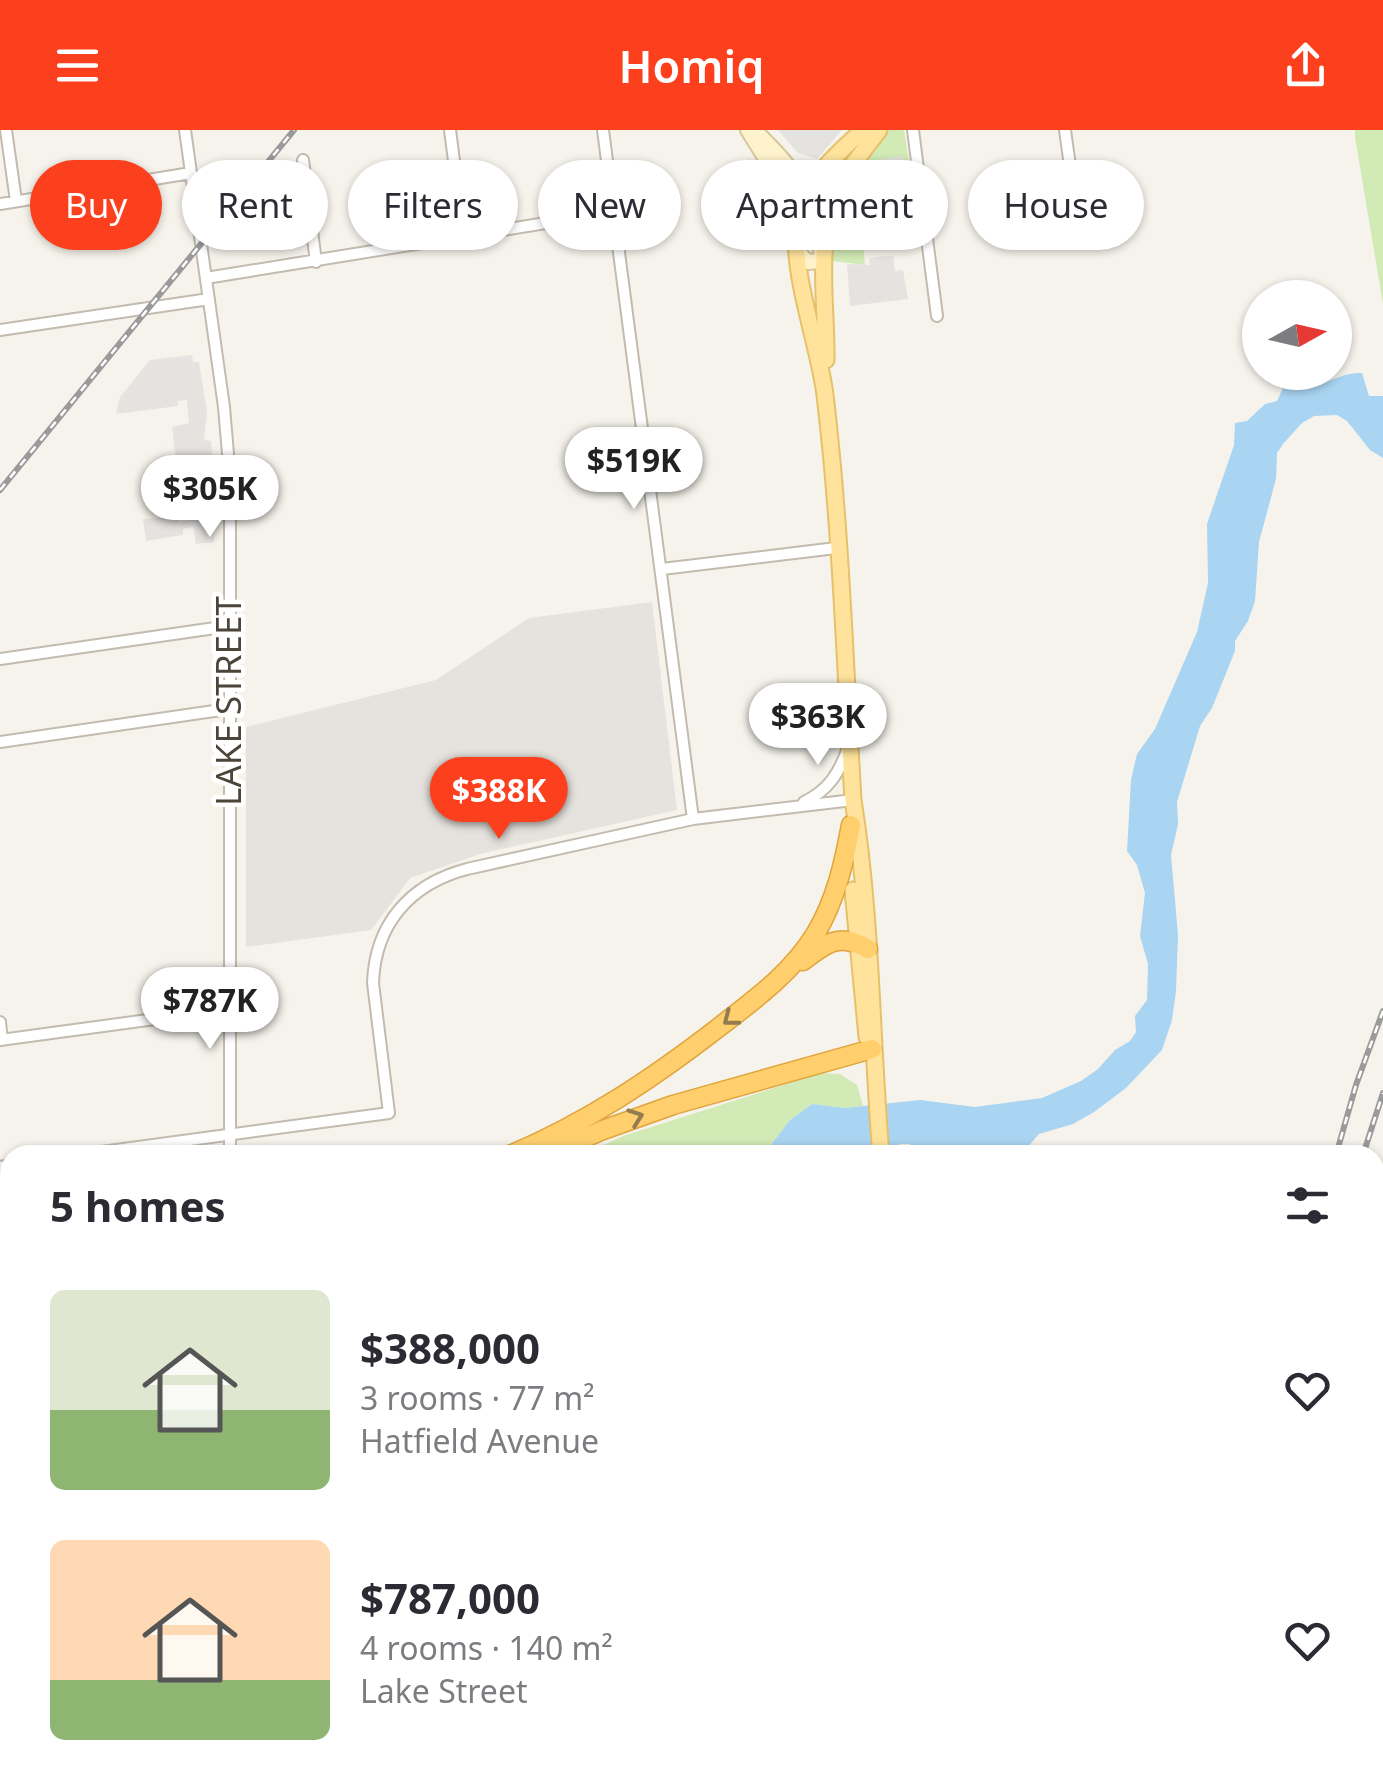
<!DOCTYPE html>
<meta charset="utf-8">
<style>
:root{--surface:#fff;--page:#f7f7f7;--text:#2b2b33;--muted:#7c7c81;--accent:#fc3f1d}
body{margin:0;font-family:"Noto Sans",sans-serif;background:var(--page);color:var(--text);height:100vh;display:flex;flex-direction:column;font-size:38px;white-space:nowrap}
*{box-sizing:border-box;margin:0}
p{font-size:32px;color:var(--muted)}
.icon{flex:none;width:55px;height:55px;fill:none;stroke:currentColor;stroke-width:2;stroke-linecap:round;stroke-linejoin:round}
.map{position:relative;flex:1;overflow:hidden}
.details{position:absolute;left:0px;top:1015px;width:1385px;height:640px;display:flex;flex-direction:column;background:var(--surface);border-radius:30px 30px 0 0;box-shadow:0 2px 8px #0004}
.details>*{flex:none}
.banner{position:absolute;left:30px;top:30px;width:1325px;height:90px;display:flex;gap:20px}
.needle{width:65px;rotate:82deg}
.tools{position:absolute;left:1242px;top:150px;display:grid;gap:20px}
.tools a{display:grid;place-items:center;width:110px;height:110px;border-radius:50%;background:var(--surface);box-shadow:0 2px 8px #0004;font-size:50px}
.price{position:absolute;translate:-50% -85px;padding:0 22px;border-radius:35px;background:#fff;color:#222;font-size:32px;line-height:65px;filter:drop-shadow(0 2px 5px #0008)}
.price::after{content:'';position:absolute;left:50%;top:60px;width:30px;height:22px;margin-left:-15px;background:inherit;clip-path:polygon(0 0,100% 0,50% 100%)}
.price.on{background:var(--accent);color:#fff}
ul{padding:0;list-style:none}
li{display:flex;align-items:center;gap:30px;height:250px;padding:0 50px}
li span{display:grid;place-items:center;flex:none;width:280px;height:200px;border-radius:15px;color:#555}
li>.icon{margin-inline-start:auto}
span .icon{width:120px;height:120px;fill:#fffc;stroke-width:1}
li b{font-size:42px}
h2{display:flex;justify-content:space-between;align-items:center;height:120px;padding:0 50px;font-size:42px}
.chip{padding:0 35px;border-radius:45px;background:var(--surface);box-shadow:0 2px 8px #0004;font-size:35px;line-height:90px}
.chip.on{background:var(--accent);color:#fff}
header{display:flex;justify-content:space-between;align-items:center;height:130px;padding:0 50px;background:var(--accent);color:#fff;font-size:45px;font-weight:600}
.map>svg:first-child{display:block}
.industrial{fill:#e6e2dd}
.green{fill:#d2eab5}
.parking{fill:#e5e3e0}
.water{fill:#a9d4f2}
.lines{fill:none;stroke-linecap:round;stroke-linejoin:round}
.street-casing{stroke:#c2bbae;stroke-width:14}
.secondary-casing{stroke:#d6c79b;stroke-width:18}
.primary-casing{stroke:#e6c16a;stroke-width:19}
.highway-casing{stroke:#e0a43c;stroke-width:21}
.street{stroke:#fff;stroke-width:10}
.secondary{stroke:#fff3cd;stroke-width:14}
.primary{stroke:#ffe39c;stroke-width:15}
.highway{stroke:#ffcf6e;stroke-width:18}
.rail-casing{stroke:#9a9a9a;stroke-width:6}
.rail{stroke:#fff;stroke-width:2.5;stroke-dasharray:8;stroke-linecap:butt}
.oneway{stroke:#937c4e}
.labels{text-anchor:middle;stroke-width:9;stroke-linejoin:round;paint-order:stroke}
.street-label{font-size:35px;fill:#4b4439;stroke:#fff}
</style>
<header><svg class="icon" aria-label="menu" viewBox="0 0 24 24"><path d="M4 6h16M4 12h16M4 18h16"/></svg>Homiq<svg class="icon" aria-label="share" viewBox="0 0 24 24"><path d="M12 15V3M7 8l5-5 5 5M5 13v7h14v-7"/></svg></header>
<div class="map">
<svg width="1383" height="1655" viewBox="0 0 1383 1655">
<rect width="100%" height="100%" fill="#f6f3ec"/>
<path class="industrial" d="M652,472L677,680L480,724L410,748L371,800L246,817V597L436,550L529,488Z"/>
<path class="green" d="M887,0H904L909,33L905,34L902,27L874,39L876,54L858,60L865,135L832,131L830,127C835,76 856,40 887,0Z
M1355,0H1383V174L1355,7Z
M821,943L840,944L857,955L863,976L845,978L812,974L790,990L763,1025H582L623,1006Z
M10,1621V1645H99L101,1655H0V1623Z
M767,1645H921L923,1655H767Z"/>
<path class="parking" d="M778,0H842L817,29L798,23Z
M902,26L907,50L876,54L874,39L879,38V30Z
M893,125L895,141L903,140L908,169L850,176L847,134L869,135L870,128Z
M192,225L193,232H199L207,282L204,310L211,311L213,332L208,335L209,343L214,344V412L196,414L193,397L183,399V405L146,411L143,389L177,386L179,392L189,390L187,383L182,382L172,297L189,293L187,270L178,271V276L116,284L120,267L150,230Z"/>
<path class="water" d="M1362,243L1369,266H1383V328L1370,320L1347,291L1337,285L1314,286L1302,293L1283,314L1277,323L1276,349L1259,412L1255,471L1248,491L1235,511V521L1212,578L1200,596L1177,672L1178,694L1171,725L1178,805L1176,861L1172,890L1162,920L1126,958L1094,982L1073,994L1039,1004L1025,1020L1003,1018L989,1025H920L910,1014H900L888,1025H763L790,990L812,974L845,978L920,970L975,977L1042,968L1081,951L1098,939L1115,920L1130,911L1136,902L1135,886L1147,870L1148,834L1140,806L1145,763L1137,735L1127,721L1131,650L1137,624L1155,599L1197,502L1208,453L1207,394L1234,315L1235,293L1247,291L1265,274L1277,271L1288,247L1303,260C1325,256 1340,242 1362,243Z"/>
<g class="lines">
<g class="street-casing">
<path id="street" d="M6,0L16,71
M185,0L224,277L230,347V1025
M450,0L464,107
M603,0L693,689
M913,0L937,186
M1065,0L1071,43
M303,30L316,132
M0,74L191,43
M206,148L614,82
M0,200L209,169
M662,439L836,418
M0,529L229,496
M0,612L228,579
M804,672C829,660 839,643 848,618
M0,892L2,910
M0,910L229,879
M79,1025L389,983L373,853C375,794 410,754 467,739L693,689L853,670
M0,1037L10,1035
M0,1283L10,1281
M1375,1542L1383,1528
M0,1605L10,1603
M230,1645V1655
M559,1645L567,1655
M346,1655L416,1645"/>
</g>
<g class="secondary-casing">
<path id="secondary" d="M748,0L780,51L799,123L807,132L823,131C811,63 803,48 754,0
M1375,1147L1383,1110
M1356,1645L1358,1655"/>
</g>
<g class="primary-casing">
<path id="primary" d="M863,0C833,27 806,50 798,92C789,138 819,215 825,265C841,398 845,536 853,670C872,788 871,907 881,1025
M826,230C827,172 814,113 839,59C849,37 865,19 879,0
M853,760L867,907
M943,1645L945,1655"/>
</g>
<g class="highway-casing">
<path id="highway" d="M803,831C826,813 840,802 868,819
M510,1025C586,993 652,949 718,898C754,870 792,843 816,803C836,769 844,733 851,695
M546,1025L603,1000L673,975L872,919
M0,1120L10,1119
M0,1143L10,1141"/>
</g>
<use href="#street" class="street"/>
<use href="#secondary" class="secondary"/>
<use href="#primary" class="primary"/>
<use href="#highway" class="highway"/>
<g class="rail-casing">
<path id="rail" d="M0,360L294,0
M1336,1025L1356,955L1383,881
M1363,1025L1383,963
M1298,1645L1299,1655
M1324,1645L1326,1655"/>
</g>
<use href="#rail" class="rail"/>
</g>
<defs><path id="oneway-chevron" d="M-2-3.5L2.5 0L-2 3.5" fill="none" stroke-width="1.6" stroke-linecap="round" stroke-linejoin="round" transform="scale(2.5)"/></defs>
<g class="oneway">
<use href="#oneway-chevron" transform="translate(730 889) rotate(142)"/>
<use href="#oneway-chevron" transform="translate(636 987) rotate(-20)"/>
</g>
<g class="labels">
<g class="street-label">
<text transform="translate(229 571) rotate(-90)" y="12">LAKE STREET</text>
</g>
</g>
</svg>
<div class="tools">
<a><svg class="needle" viewBox="-14 -14 28 28"><path d="M0-13l5 13h-10z" fill="#e53935"/><path d="M0 13l5-13h-10z" fill="#7c7c81"/></svg></a>
</div>
<b class="price" style="left:634px;top:382px">$519K</b>
<b class="price" style="left:210px;top:410px">$305K</b>
<b class="price" style="left:818px;top:638px">$363K</b>
<b class="price on" style="left:499px;top:712px">$388K</b>
<b class="price" style="left:210px;top:922px">$787K</b>
<div class="banner">
<a class="chip on">Buy</a>
<a class="chip">Rent</a>
<a class="chip">Filters</a>
<a class="chip">New</a>
<a class="chip">Apartment</a>
<a class="chip">House</a>
</div>
<section class="details">
<h2>5 homes<svg class="icon" aria-label="filters" viewBox="0 0 24 24"><path d="M4 7h16M4 17h16"/><circle cx="9" cy="7" r="2"/><circle cx="15" cy="17" r="2"/></svg></h2>
<ul>
<li><span style="background:linear-gradient(#dfe7d0 60%,#8fb573 0)"><svg class="icon" aria-label="home" viewBox="0 0 24 24"><path d="M3 11l9-7 9 7M6 9v11h12V9"/></svg></span><div><b>$388,000</b><p>3 rooms · 77 m²</p><p>Hatfield Avenue</p></div><svg class="icon" aria-label="heart" viewBox="0 0 24 24"><path d="M12 20l-8-8c-3-5 5-10 8-4 3-6 11-1 8 4z"/></svg></li>
<li><span style="background:linear-gradient(#ffd9b3 70%,#8fb573 0)"><svg class="icon" aria-label="home" viewBox="0 0 24 24"><path d="M3 11l9-7 9 7M6 9v11h12V9"/></svg></span><div><b>$787,000</b><p>4 rooms · 140 m²</p><p>Lake Street</p></div><svg class="icon" aria-label="heart" viewBox="0 0 24 24"><path d="M12 20l-8-8c-3-5 5-10 8-4 3-6 11-1 8 4z"/></svg></li>
</ul>
</section>
</div>
